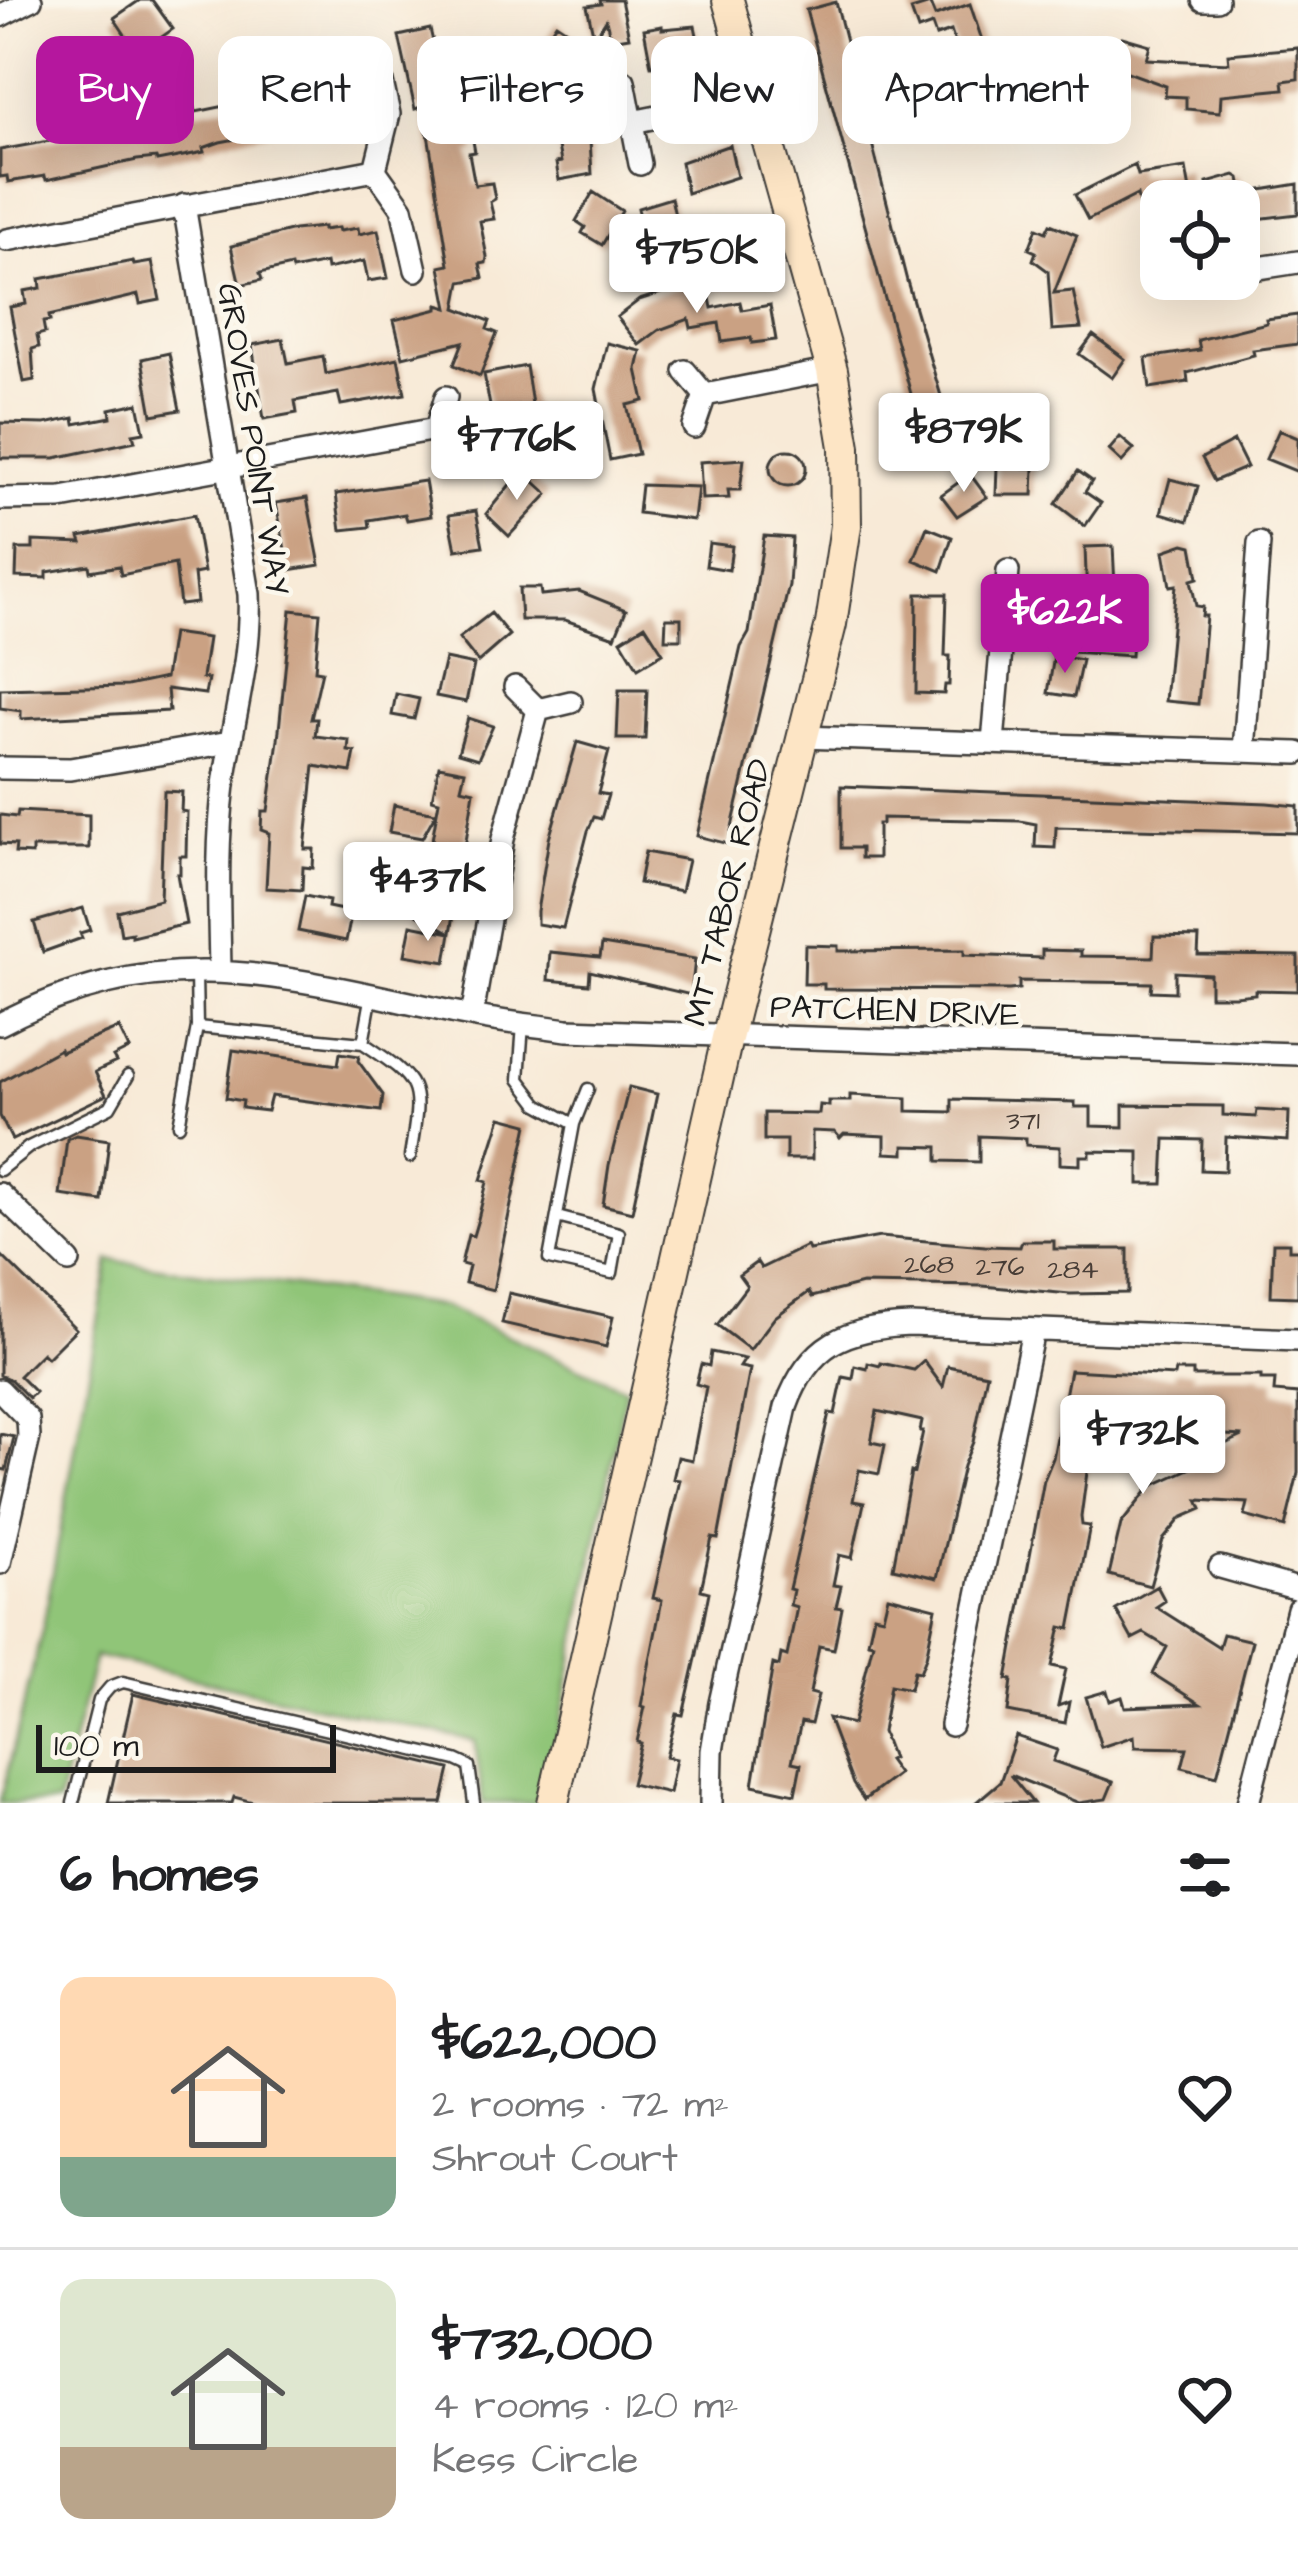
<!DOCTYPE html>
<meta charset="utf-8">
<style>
:root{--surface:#fff;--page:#f2f2f2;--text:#202124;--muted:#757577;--line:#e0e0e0;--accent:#b5179e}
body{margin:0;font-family:"Architects Daughter",sans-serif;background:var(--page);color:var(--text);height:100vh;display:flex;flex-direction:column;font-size:45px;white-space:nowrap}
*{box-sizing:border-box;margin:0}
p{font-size:39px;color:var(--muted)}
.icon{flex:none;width:66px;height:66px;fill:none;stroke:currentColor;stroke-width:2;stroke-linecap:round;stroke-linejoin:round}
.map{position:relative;height:1803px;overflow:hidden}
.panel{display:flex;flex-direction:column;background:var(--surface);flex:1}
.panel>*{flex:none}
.hud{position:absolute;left:36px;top:36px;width:1227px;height:108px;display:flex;gap:24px}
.buttons{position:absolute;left:1140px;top:180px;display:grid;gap:24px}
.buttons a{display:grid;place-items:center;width:120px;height:120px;border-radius:24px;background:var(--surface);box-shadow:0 12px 48px #0002;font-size:60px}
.scale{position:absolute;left:36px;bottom:30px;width:300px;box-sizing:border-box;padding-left:12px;border:6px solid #1c1c1c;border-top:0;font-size:33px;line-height:42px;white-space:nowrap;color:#1c1c1c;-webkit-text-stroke:9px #fbf7ec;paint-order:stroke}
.price{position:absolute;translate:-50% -102px;padding:0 27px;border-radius:12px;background:#fff;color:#222;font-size:39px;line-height:78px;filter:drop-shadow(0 3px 6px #0008)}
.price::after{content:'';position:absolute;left:50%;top:72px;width:36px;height:27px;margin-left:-18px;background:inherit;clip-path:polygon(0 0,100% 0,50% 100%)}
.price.current{background:var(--accent);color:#fff}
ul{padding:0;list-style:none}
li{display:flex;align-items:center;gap:36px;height:300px;padding:0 60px}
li+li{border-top:3px solid var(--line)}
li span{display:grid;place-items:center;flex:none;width:336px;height:240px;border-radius:24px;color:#555}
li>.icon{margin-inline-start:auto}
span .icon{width:144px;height:144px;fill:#fffc;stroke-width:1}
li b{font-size:51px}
h2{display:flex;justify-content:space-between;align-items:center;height:144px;padding:0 60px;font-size:51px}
.chip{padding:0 42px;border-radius:24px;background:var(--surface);box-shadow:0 12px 48px #0002;font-size:42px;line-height:108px}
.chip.current{background:var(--accent);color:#fff}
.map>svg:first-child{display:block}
.green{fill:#90c578;stroke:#56704a;stroke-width:3}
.building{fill:#caa183}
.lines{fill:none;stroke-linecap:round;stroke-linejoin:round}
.lane-casing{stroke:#3d3b38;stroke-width:15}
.street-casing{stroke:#3d3b38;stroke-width:26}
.secondary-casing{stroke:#3d3b38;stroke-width:34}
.lane{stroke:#fff;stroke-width:10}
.street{stroke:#fff;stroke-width:21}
.secondary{stroke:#fde5c5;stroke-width:30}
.labels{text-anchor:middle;stroke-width:9;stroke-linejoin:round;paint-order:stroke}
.number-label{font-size:27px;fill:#483d36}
.street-label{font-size:33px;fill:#1c1c1c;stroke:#fbf7ec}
</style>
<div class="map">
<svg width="1298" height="1803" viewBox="0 0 1298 1803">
<rect width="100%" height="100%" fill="#fbf7ec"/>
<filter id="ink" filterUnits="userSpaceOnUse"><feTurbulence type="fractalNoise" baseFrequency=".00833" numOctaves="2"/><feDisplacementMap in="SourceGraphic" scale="24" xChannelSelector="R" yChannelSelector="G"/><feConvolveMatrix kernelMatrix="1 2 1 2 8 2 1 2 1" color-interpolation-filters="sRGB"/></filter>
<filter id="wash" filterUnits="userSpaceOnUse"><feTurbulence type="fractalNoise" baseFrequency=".004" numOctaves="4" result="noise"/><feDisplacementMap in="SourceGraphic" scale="48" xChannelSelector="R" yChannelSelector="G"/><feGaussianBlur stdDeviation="2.7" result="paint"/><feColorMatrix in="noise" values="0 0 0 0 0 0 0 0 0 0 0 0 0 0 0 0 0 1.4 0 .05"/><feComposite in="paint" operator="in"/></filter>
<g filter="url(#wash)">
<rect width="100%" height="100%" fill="#f8ead7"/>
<path class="green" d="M109,1260L444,1307L626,1389L545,1803H483L475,1741L95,1656L58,1803H0L44,1622Z"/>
<g id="blocks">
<path class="building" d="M140,0H152L173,29L138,54L114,18Z
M600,0H621L629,37L611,40L606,20L594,38L587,6L601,4Z
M836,2L907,281L951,430L923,438L806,10Z
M930,4L935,16L970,4L983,43L958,52L951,31L936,36L932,25L918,30L911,10Z
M556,23L589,45L570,74L542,56L549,46L543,43Z
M662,26V29L695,26L703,64L651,66L644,29Z
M430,29L434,46L439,45L448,101L465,97L475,152L469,153L475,185L492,183L495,199L490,202L494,219L480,221L487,257L486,263L480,264L483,278L461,282L456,308L490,321L487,329L497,333L480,376L454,365L463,342L403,357L394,320L438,309V305L448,308L440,267L449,265L429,140L421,107L415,109L399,36Z
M1122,37L1150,45L1146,59L1229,63L1228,54L1298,48V79L1283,81L1284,89L1221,95L1220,112L1186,109V97L1165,96L1166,86L1100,62L1101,56L1107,57L1112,38L1121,40Z
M986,52L1017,75L992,108L961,85Z
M355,63L363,103L343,106L344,116L336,120L220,142L203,148L204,152L157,161L156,158L137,160L46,180L45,176L8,182L7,176L0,177V150L132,126L149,121L147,114L194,104L196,112L337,83L335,67Z
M1078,74L1082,107L1057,109L1058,120L1030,123L1028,107L1043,105L1040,79Z
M573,86L586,140H590L592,174L559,180L556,163L561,162L554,125H550L541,92Z
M730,145L737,177L687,193L681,162Z
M1135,165L1138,175L1186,168L1191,196L1139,204L1137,195L1088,220L1075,195Z
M1235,175L1240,178L1243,193L1298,184V214L1239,221V201H1210L1207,183Z
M593,192L622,211L602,245L582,233L585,227L576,221Z
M671,198L678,229L645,240L638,208Z
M1050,224L1077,235L1054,293L1073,291L1081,328L1052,330L1048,271L1033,260L1036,252L1029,249L1037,228L1046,232Z
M323,227V230L338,228L339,231L358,228L359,234L378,230L388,278L368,281L364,261L327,269L326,263L292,270L291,266L260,273L262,280L240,285L231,246L294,230Z
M133,261L134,265L152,262L160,300L140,304L138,295L49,316L50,321L43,322L45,333L37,335L39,347L32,349L34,380L24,382L10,307L26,304L24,291L41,288L40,279Z
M698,281L700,290L708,288L712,308L740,302L742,310L770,305L776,340L752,343L751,338L722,342L719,323L691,328L689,319L659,330L639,345L617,317L639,300Z
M1298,315V344L1253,350L1254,355L1187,373L1188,382L1150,388L1146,358L1200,350L1198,340L1267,323L1266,319Z
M1093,335L1125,359L1112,378L1079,354Z
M283,339L288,363L323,356L326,374L398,358L405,394L341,405L338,393L295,401L297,413L264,419L252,345Z
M607,343L641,351L637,369L644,401L627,405L638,454L610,460L596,389Z
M169,353L180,410L152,415L142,359Z
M526,366L535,423H546L549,437L547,459H519V406L491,411L484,374Z
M138,403L144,432L133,434L135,441L55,458H0V423L45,424L74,418L75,424L111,417L110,409Z
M1279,430L1298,438V472L1266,459Z
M1120,437L1134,449L1122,462L1109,450Z
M1234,441L1247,467L1214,481L1202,458Z
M770 468a18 18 0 1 1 36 0a18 18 0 1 1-36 0Z
M744,459L740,490H728L729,498L702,499L700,462Z
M997,467L1034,468L1033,495H996Z
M522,470L548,494L509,536L486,514Z
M1078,471L1092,481L1085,492L1101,503L1085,526L1056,504Z
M970,474L987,497L957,516L941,495Z
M1170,479L1198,486L1188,521L1161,513Z
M425,481L431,516L407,520L405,514L369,520L370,527L341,530L336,494Z
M641,485L698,487L694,520L638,513Z
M307,498L320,565L289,570L276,503Z
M476,511L483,546L456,550L449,515Z
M194,515L204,572L194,574L197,603L180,605L175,564L121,575L119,566L90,571L89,565L47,572V578L16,577L17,549H33V541L82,543L80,537Z
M927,527L952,537L941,571L914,560Z
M764,536L792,538L789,585L728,844L697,836L741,647L749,633Z
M709,543L732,546L729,570L706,566Z
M1184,544L1192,546L1198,578L1191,580L1196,606L1203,607L1202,616H1206L1198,704L1165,701L1176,585L1170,586L1164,551Z
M1113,546L1115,587H1111L1107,623L1116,624L1114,637L1132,639L1131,656L1072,652L1080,599L1087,600L1085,547Z
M519,588H540L541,595L579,591L626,610L615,637L565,620H521Z
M917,594H947L945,656H950L949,685H945L944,694L916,693Z
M291,610L320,613L315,670L322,671L311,719H317L315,736L349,740L348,751L355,752L351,772L314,766L305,849H314L313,868L303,867L302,890L266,888L269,833L261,830L262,811H268L278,740Z
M491,613L509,635L478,662L459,638Z
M666,618H681V639H665Z
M645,625L663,653L638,668L621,640Z
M172,633L208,638L202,678L208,679L205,694L167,689L169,711L21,719V711L0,708V689L127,686L165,678Z
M1054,656L1082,660L1074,697L1048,693Z
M445,659L474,665L466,702L436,696Z
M619,690H647L645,739H617Z
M396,694L419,699L414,719L392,715Z
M468,718L493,726L478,759L458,753Z
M577,742L609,751L598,793L608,795L601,819L594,817L588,831L563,928L537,924V911L549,839Z
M439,766L465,771L461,788L474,791L451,933L417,914L423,882L429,884L435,849H432V840L439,801L432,799Z
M841,786L1267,803L1298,806V833L1056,827L1055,848L1035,847L1036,824L1020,821L882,818V824H878V858H861V848H841Z
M164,791L182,792L181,811L187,812L186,856H180V874H177L186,924L132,937V933L121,935L117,911L160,900Z
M394,805L436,813L422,838L389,832Z
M18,811L89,815V848H32V854L15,853L16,845L0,844V815L17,817Z
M645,852L688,860L681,891L639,883Z
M382,872L398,881L388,898L372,889Z
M305,896L329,901L328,907L352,912L346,941L298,931Z
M83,908L90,930L80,933L82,938L43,952L34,922Z
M411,925L451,933L446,962L405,955Z
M1154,936L1199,937L1198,955L1298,956V991L1255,990V994L1235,996H1210V974L1175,972V992L1151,991L1152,983L1019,981V989L1009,990L824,989V984H804L805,945L838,946V951L964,950V955L1042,958V950L1081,951V956L1153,957Z
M602,944L695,959L691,995L590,971L589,984L548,980L550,952L600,957Z
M119,1028L129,1049L113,1057L116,1062L95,1072L106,1095L12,1140L0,1116V1082L60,1049L61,1052Z
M233,1050L338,1065L340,1053L359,1056L358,1061L383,1095L381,1111L271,1096L267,1111L242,1108L243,1101L226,1098Z
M629,1087L657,1094L632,1212L603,1205L609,1165Z
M850,1095L907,1098V1111L952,1112V1099L1075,1102V1107H1091V1126L1123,1127V1105L1223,1106V1115L1256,1117L1257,1110L1289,1112L1288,1141L1226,1137L1225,1171L1201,1170L1202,1140L1165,1139L1163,1184H1139V1152L1090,1151V1156H1080V1165L1060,1164V1147L1026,1145V1138L979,1136V1162L938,1161V1147L904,1146V1154L885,1153V1136L844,1134L840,1138L835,1132L812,1131V1159H786V1140H764V1113L819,1114L820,1105L829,1106V1101H850Z
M501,1117L528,1124L493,1290L465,1283L469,1266L461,1264L468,1235L473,1236L478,1219L487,1182L481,1180Z
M76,1135L109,1140L102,1201L60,1195L67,1139Z
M880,1237L985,1246L1020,1247L1022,1241H1054V1249H1128V1293L1070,1294L983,1286L862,1284L812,1297L809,1292L775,1317L750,1350L717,1325L747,1286L739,1275L757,1262L761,1268L807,1246L809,1250Z
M1273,1243H1289V1250H1298V1297L1271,1296Z
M0,1254L76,1329L47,1358L42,1353L19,1376L35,1392L29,1398L11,1380L0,1375Z
M509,1293L613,1317L606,1347L502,1323Z
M711,1352L745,1359L740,1367L750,1369L718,1539L712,1538L701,1590L709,1592L697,1654L683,1715L677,1714L666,1757L676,1759L669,1793L631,1784L641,1743L637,1742L645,1707L641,1706L662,1600L653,1598L680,1480L673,1479L678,1457L692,1460L706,1387L696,1384L701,1364L709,1366Z
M924,1361L943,1387L948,1366L987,1374L973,1442L963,1466L937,1578L893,1568L911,1472L914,1473L923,1431H920L922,1421L877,1411L871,1442L885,1445L879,1474L859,1470L853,1501L864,1503L852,1558L839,1555L833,1585L841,1586L836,1607L842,1608L834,1649L819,1646L810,1693L818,1695L811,1724L801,1722L792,1762L801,1764L795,1794L753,1785L773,1664L779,1666L781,1654L787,1656L797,1607L790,1605L793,1590L789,1589L829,1413L835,1414L843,1377L853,1379L855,1366L867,1369L868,1363L880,1366L881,1363L914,1370Z
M1070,1370L1174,1376L1175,1371H1193V1376H1261V1380H1275L1274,1392L1298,1394V1473L1285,1527L1245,1516L1248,1503L1198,1500L1202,1509L1181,1518L1163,1540L1150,1586L1109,1575L1121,1524L1150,1487L1196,1466L1178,1465L1243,1436L1172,1432L1173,1419L1112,1417L1106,1445L1091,1442L1081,1517L1082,1525L1090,1526L1070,1629L1061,1627L1052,1666L1066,1669L1058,1706L1069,1702L1065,1723L1008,1712L1012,1680L1007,1679L1044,1480L1053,1458Z
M0,1434L14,1437L6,1470L0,1469Z
M1157,1586L1165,1601L1156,1607L1219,1647L1223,1634L1252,1641L1217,1776L1182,1767L1187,1748L1135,1747L1134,1736L1101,1747L1086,1697L1107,1691L1110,1701L1122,1697L1125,1707L1200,1704L1153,1674L1167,1647L1144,1633L1132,1639L1116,1610Z
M888,1596L936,1608L926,1657L920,1672L914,1671L910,1689L890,1685L882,1732L892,1758L888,1760L898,1774L864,1800L853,1784L828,1718L853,1724L873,1643L868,1642L874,1615L883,1617Z
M133,1694L450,1769L442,1803H257L234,1797L232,1803H108Z
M1016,1736L1057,1750L1053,1761L1113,1782L1106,1799L1079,1803L1010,1775L1033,1803H975L1000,1782Z"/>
</g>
</g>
<g filter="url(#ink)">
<use href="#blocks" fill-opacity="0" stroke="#3d3b38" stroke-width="3"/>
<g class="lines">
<g class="lane-casing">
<path id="lane" d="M196,974L197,1027L363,1043L372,994
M523,1024L519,1079L538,1104L574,1124L549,1259L612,1273L619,1233L557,1217
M363,1043C425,1084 421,1086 410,1157
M574,1124L588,1089
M179,1125L197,1027
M0,1170L29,1147L110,1107L128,1076
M73,1803L99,1700L110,1687L123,1682L456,1760L469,1766L474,1803"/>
</g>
<g class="street-casing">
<path id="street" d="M1203,0H1217
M0,16L31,0
M376,55L389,114L375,170L402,208L416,270
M624,81L640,164
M632,122L757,97
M184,205L249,594C252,659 232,721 224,785C216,847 219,908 220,970
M7,240L375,170
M1239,271L1298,262
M1155,283L1183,279
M685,371L705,395L694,427
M705,395L832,370
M446,397L436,429L457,455
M0,499L61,498L436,429
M515,687L538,710L571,702
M801,737L1298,753
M993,742L1008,571
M1244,751L1259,543
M0,768L70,769L230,742
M472,1016L503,839L538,710
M0,1024C167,935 295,980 466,1015C499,1022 533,1025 567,1030L1298,1054
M0,1194L69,1261
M0,1390L28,1419L29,1437L0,1563
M1220,1567L1298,1589
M951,1725L1033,1331
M711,1803L712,1751L720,1703L786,1407C809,1343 846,1328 910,1325L1298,1340
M1248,1803L1298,1609"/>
</g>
<g class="secondary-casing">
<path id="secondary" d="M553,1803L727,1038L831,624L846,526L845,447L832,370L728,0"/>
</g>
<use href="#lane" class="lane"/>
<use href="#street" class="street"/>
<use href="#secondary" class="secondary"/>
</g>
</g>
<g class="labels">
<g class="number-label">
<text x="1023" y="1129">371</text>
<text x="929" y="1273">268</text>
<text x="1000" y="1275">276</text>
<text x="1073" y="1278">284</text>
</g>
<g class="street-label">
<text transform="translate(255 439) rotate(81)" y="12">GROVES POINT WAY</text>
<text transform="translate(726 892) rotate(-76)" y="12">MT TABOR ROAD</text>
<text transform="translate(895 1009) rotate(2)" y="12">PATCHEN DRIVE</text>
</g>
</g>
</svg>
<div class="buttons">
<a><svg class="icon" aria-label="locate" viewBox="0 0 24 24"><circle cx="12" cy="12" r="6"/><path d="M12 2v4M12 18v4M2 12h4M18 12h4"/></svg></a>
</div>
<div class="scale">100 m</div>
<b class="price" style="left:697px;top:316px">$750K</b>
<b class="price" style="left:964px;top:495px">$879K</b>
<b class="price" style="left:517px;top:503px">$776K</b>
<b class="price current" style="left:1065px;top:676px">$622K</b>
<b class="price" style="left:428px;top:944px">$437K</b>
<b class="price" style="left:1143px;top:1497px">$732K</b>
<div class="hud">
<a class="chip current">Buy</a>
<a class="chip">Rent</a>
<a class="chip">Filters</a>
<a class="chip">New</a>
<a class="chip">Apartment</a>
</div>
</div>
<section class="panel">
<h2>6 homes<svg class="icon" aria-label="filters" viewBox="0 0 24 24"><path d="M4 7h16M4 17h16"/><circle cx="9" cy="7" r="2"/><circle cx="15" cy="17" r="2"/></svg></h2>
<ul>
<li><span style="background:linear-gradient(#ffd9b3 75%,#7fa58c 0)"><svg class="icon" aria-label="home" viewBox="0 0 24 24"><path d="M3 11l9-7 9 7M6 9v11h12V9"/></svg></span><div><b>$622,000</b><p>2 rooms · 72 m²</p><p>Shrout Court</p></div><svg class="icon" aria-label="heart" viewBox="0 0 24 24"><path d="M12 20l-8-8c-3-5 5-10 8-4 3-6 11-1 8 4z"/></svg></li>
<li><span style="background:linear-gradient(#dfe7d0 70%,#b9a48a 0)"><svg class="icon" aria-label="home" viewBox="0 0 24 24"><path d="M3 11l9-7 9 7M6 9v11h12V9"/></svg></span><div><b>$732,000</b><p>4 rooms · 120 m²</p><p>Kess Circle</p></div><svg class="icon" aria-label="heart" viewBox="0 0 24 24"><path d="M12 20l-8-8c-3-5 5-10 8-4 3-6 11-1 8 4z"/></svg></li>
</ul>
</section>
